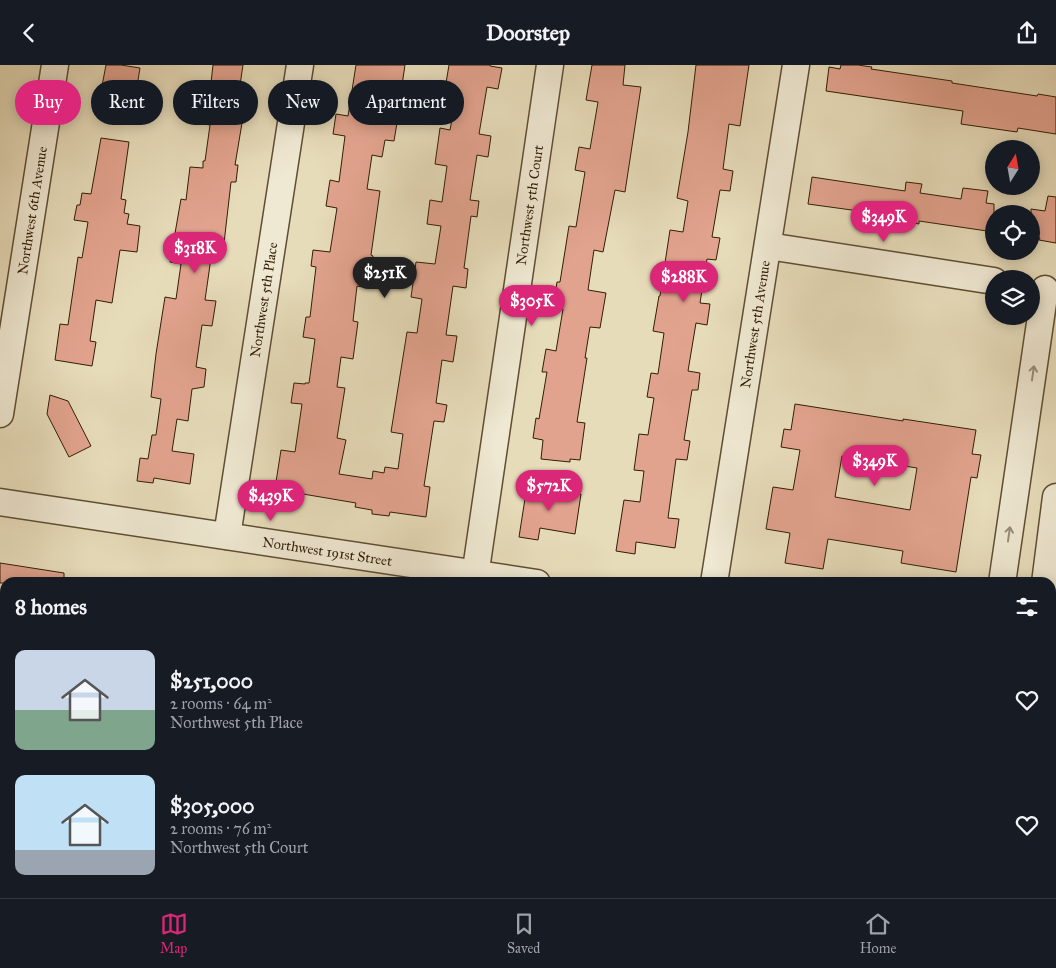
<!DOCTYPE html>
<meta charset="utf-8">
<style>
:root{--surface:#171b24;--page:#20242c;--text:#f1f3f6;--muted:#9ea1a6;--line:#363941;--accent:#db2777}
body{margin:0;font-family:"IM FELL Great Primer",serif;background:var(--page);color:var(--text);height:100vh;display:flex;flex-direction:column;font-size:19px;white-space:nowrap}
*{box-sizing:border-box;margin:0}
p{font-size:16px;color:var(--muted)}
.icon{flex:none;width:28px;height:28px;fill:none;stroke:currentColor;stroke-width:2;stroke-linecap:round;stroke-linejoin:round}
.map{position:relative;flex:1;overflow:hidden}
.side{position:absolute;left:0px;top:512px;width:1056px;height:321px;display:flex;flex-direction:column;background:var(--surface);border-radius:15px 15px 0 0;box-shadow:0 2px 12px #0003}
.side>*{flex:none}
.banner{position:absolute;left:15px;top:15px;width:500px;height:45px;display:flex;gap:10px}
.needle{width:32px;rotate:11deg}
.tools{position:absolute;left:985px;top:75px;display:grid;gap:10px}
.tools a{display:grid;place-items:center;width:55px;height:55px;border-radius:50%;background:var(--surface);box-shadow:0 2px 12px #0003;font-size:25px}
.price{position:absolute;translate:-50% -42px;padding:0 11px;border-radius:18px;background:var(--accent);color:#fff;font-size:16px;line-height:32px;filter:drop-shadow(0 1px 2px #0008)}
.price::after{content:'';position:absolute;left:50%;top:30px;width:15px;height:11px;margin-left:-8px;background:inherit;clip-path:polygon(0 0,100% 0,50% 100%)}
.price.selected{background:#222;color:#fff}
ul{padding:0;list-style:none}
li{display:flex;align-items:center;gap:15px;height:125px;padding:0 15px}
li span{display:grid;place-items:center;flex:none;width:140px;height:100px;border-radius:10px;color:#555}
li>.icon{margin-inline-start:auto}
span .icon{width:60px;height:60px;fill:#fffc;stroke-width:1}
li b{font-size:21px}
h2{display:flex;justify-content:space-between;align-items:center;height:60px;padding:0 15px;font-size:21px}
.tag{padding:0 18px;border-radius:22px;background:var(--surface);box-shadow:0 2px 12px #0003;font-size:18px;line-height:45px}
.tag.selected{background:var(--accent);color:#fff}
header{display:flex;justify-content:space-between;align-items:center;height:65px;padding:0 15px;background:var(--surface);font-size:22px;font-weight:700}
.tabs{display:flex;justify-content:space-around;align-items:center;height:70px;border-top:1px solid var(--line);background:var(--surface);font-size:14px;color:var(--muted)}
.tabs a{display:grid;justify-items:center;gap:2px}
.tabs .selected{color:var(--accent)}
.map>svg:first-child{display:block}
.building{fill:#e2a38e;stroke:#301e06;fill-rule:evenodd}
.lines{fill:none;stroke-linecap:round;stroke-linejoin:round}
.minor-casing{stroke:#5e4e33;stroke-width:29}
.minor{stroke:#efe8d2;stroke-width:26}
.oneway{stroke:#998d76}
.labels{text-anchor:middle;stroke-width:4;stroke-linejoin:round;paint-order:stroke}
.street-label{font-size:14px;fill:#301e06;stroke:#efe8d2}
</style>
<header><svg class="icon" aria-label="back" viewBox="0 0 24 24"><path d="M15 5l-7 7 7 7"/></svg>Doorstep<svg class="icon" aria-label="share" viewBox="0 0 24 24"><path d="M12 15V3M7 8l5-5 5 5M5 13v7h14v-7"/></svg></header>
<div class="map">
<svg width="1056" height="833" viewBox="0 0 1056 833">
<rect width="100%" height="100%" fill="#e7dcba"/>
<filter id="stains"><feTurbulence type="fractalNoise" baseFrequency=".004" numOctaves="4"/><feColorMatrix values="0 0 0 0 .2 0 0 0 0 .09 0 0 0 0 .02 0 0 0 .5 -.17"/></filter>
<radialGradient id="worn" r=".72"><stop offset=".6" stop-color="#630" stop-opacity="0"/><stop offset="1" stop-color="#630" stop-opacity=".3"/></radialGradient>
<path class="building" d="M106,0H121L140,3L134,40L108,35L109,28L101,26Z
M213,0H243L238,33L250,35L248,52H243L235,100H238L236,117H231L223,187L212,186L205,235L216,236L212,261L202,260L196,302L206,304L204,322L192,324L188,356L177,354L172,386L194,389L190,419L154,413L153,418L137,416L140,393L148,394L152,370H156L161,334L151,332L156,289L165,232L176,234L181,199L170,197L181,134L186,135L190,102L203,103V96H205L210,60L197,58L201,35L209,36Z
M356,0H405L402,20L393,18V23L382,21L377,53L397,58L394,76L385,75L382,92L372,90L367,124L380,126L371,190L373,191L369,223L357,221L353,256L358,257L353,294L341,292L337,322L345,323L337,373L346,375L339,409L372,414L373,406L384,408L385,402L398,404L403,369L391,367L407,267L417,268L422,234L411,232L416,197L435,199L441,161L427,159L430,135L442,137L447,101L435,99L440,63L450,65L456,33L444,30L449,0H490V1L502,3L498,24L487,22L479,69L491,71L488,92L477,90L470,135L479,136L477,152L471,151L464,203L468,204L466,223L453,221L446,270L457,271L453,297L442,295L436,338L447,340L444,357L434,356L424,421L430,422L426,452L390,447L389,451L372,449V445L355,442L356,438L297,428L295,440L273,436L281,385L295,387L302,339L291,338L294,318L305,319V318H309L315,274L303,272L306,252H310L316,202L311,201L313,185L330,187L337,143L326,141L330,115L339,117L345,71L333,69L336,49L348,51Z
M592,0H625L623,20L641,22L625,127L615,125L603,187L594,185L588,225L606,228L600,263L590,262L585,293H587L577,357L585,358L580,395L570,394V397L541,394L543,375L533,373L536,353L539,354L547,307H542L546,284L556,286L563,244L553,242L557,217H560L569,161L576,162L585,107L575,105L579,82L590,84L598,37L586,35Z
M696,0H749L740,61L729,59L723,104L733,106L730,126L720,125L712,172L720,173L716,195L707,194L700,238L710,239L707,260L696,258L688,306L700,308L698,325H692L684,375L690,376L687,395L676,394L668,453L679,454L675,483L636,477L635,489L616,486L624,435L640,437L644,406L634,405L639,369L648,370L654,333L647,332L651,308L658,309L664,268L653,266L659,231H660L670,165L683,167L688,136L677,133L688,67Z
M841,0H858L872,2L871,4L952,16V18L1037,31L1038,29L1056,32V69L1018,63L1017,67L961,59L963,46L826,26L829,2L840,4Z
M101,73L129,77L121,134L126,135L124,148L129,149L127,159L140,161L137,187L120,185L112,238L96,235L90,276L96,277L92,301L55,295L60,259L68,260L78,192L82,193L88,157L74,155L77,140H80L82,128L91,129Z
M812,112L905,126L906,117L922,119L920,128L961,134L963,123L988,126L986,138L994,139V167L919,156V159L859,146L808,139Z
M1048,131L1056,132V178L1039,175L1040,173L1031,172V144L1045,146Z
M50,330L68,336L91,381L69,392L47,349Z
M795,339L903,356V354L976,365L972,389L981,390L977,413L971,412L956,507L901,498L903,486L828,474L823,504L785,498L790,468L766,464L773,422L793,425L800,385L781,382L784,364L791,365ZM842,391L917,403L910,445L835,432Z
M527,421L536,422V421L581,429L575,469L540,463L538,475L519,472Z
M0,498L64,508V518H0Z"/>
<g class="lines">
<g class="minor-casing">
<g id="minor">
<path d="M768,181L994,216"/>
<path id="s1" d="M0,349L55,0"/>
<path id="s2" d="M0,437L537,518"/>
<path id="s3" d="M227,471L300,0"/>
<path id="s4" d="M474,518L550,0"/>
<path id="s5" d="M714,518L796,0"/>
<path d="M1002,518L1045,224"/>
<path d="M1045,518L1056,432"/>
<path d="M1051,535L1056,542L1051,587"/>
<path d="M0,714L5,715"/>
<path d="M754,829L783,833"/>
<path d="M665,833L666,829"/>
</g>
</g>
<use href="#minor" class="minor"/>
</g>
<defs><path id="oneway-shaft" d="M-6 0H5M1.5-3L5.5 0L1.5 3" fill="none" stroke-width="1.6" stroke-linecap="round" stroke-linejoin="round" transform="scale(1.25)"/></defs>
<g class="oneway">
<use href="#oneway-shaft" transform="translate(1033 308) rotate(-82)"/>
<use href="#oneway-shaft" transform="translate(1009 469) rotate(-82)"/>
</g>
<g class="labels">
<g class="street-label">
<text dy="5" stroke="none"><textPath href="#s4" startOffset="382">Northwest 5th Court</textPath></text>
<text dy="5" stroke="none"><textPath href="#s1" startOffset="206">Northwest 6th Avenue</textPath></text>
<text dy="5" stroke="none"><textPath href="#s3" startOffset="239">Northwest 5th Place</textPath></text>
<text dy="5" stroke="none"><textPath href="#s5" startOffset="262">Northwest 5th Avenue</textPath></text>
<text dy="5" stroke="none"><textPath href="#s2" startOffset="331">Northwest 191st Street</textPath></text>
</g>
</g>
<rect width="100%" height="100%" filter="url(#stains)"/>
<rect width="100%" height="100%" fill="url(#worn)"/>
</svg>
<div class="tools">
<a><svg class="needle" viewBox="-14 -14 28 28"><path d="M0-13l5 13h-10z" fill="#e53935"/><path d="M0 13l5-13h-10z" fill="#9ea1a6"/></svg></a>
<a><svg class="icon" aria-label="locate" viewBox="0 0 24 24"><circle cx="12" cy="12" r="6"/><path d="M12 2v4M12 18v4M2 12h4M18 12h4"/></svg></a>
<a><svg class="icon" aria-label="layers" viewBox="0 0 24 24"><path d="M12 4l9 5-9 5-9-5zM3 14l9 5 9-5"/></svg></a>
</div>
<b class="price" style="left:884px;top:178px">$349K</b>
<b class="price" style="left:195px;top:209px">$318K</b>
<b class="price selected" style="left:385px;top:234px">$251K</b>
<b class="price" style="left:684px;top:238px">$288K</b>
<b class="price" style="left:532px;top:262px">$305K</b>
<b class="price" style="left:875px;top:422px">$349K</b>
<b class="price" style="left:549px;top:447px">$572K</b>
<b class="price" style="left:271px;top:457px">$439K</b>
<div class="banner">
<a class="tag selected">Buy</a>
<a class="tag">Rent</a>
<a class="tag">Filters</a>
<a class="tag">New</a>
<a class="tag">Apartment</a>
</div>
<section class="side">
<h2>8 homes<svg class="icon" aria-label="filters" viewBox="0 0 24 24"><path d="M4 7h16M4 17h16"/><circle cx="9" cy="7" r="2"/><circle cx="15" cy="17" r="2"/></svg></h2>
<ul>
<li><span style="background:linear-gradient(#c9d6e8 60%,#7fa58c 0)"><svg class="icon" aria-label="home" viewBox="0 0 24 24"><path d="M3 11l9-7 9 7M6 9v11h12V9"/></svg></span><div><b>$251,000</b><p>2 rooms · 64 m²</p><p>Northwest 5th Place</p></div><svg class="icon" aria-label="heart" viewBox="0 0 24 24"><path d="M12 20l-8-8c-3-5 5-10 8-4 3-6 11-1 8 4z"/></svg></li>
<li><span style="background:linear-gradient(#bfe0f5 75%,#9aa5b1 0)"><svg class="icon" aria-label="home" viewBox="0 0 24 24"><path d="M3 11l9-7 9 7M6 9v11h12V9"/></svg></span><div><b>$305,000</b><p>2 rooms · 76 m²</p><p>Northwest 5th Court</p></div><svg class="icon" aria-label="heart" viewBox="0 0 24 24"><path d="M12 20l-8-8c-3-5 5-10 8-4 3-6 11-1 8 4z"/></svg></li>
</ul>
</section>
</div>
<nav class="tabs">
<a class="selected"><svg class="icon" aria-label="map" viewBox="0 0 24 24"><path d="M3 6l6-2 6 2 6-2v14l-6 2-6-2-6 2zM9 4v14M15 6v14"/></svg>Map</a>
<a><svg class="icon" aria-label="saved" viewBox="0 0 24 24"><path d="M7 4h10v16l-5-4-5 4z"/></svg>Saved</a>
<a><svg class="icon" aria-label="home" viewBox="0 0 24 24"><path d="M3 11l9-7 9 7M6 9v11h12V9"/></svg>Home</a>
</nav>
